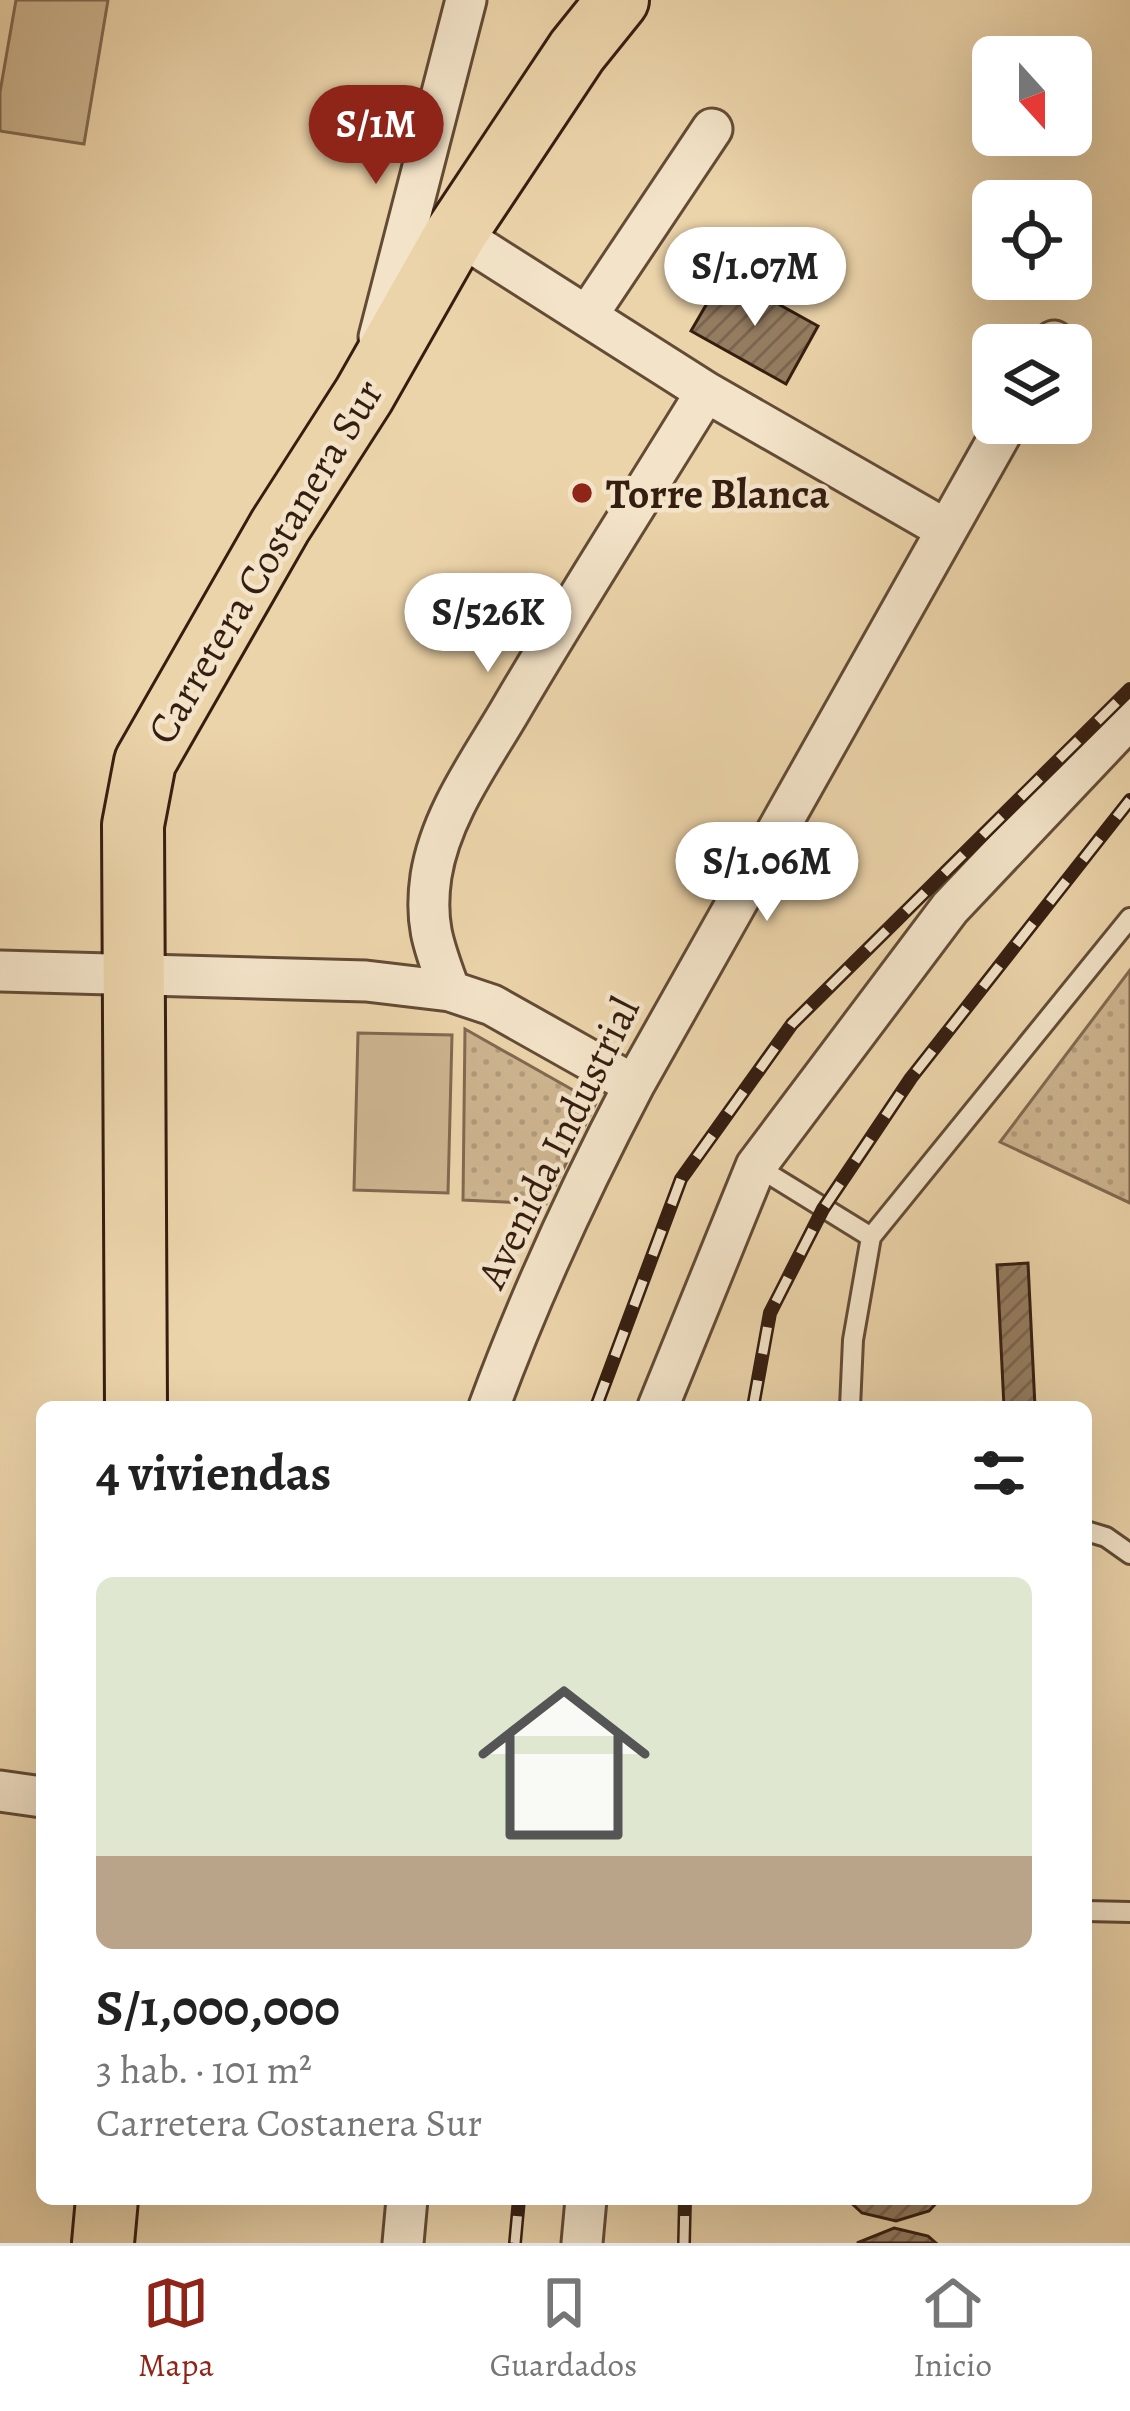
<!DOCTYPE html>
<html lang="es">
<meta charset="utf-8">
<style>
:root{--surface:#fff;--page:#f6f6f6;--text:#222;--muted:#767676;--line:#e0e0e0;--accent:#8f2418}
body{margin:0;font-family:Alegreya,serif;background:var(--page);color:var(--text);height:100vh;display:flex;flex-direction:column;font-size:45px;white-space:nowrap}
*{box-sizing:border-box;margin:0}
p{font-size:39px;color:var(--muted)}
.icon{flex:none;width:66px;height:66px;fill:none;stroke:currentColor;stroke-width:2;stroke-linecap:round;stroke-linejoin:round}
.map{position:relative;flex:1;overflow:hidden}
.drawer{position:absolute;left:36px;top:1401px;width:1056px;height:804px;display:flex;flex-direction:column;background:var(--surface);border-radius:18px;box-shadow:0 12px 48px #0002}
.drawer>*{flex:none}
.needle{width:78px;rotate:159deg}
.tools{position:absolute;left:972px;top:36px;display:grid;gap:24px}
.tools a{display:grid;place-items:center;width:120px;height:120px;border-radius:18px;background:var(--surface);box-shadow:0 12px 48px #0002;font-size:60px}
.price{position:absolute;translate:-50% -102px;padding:0 27px;border-radius:42px;background:#fff;color:#222;font-size:39px;line-height:78px;filter:drop-shadow(0 3px 6px #0008)}
.price::after{content:'';position:absolute;left:50%;top:72px;width:36px;height:27px;margin-left:-18px;background:inherit;clip-path:polygon(0 0,100% 0,50% 100%)}
.price.current{background:var(--accent);color:#fff}
ul{padding:0;list-style:none}
li{display:grid;align-content:center;gap:24px;height:636px;padding:0 60px}
li+li{border-top:3px solid var(--line)}
li span{display:grid;place-items:center;height:372px;border-radius:18px;color:#555}
li>.icon{margin-inline-start:auto}
span .icon{width:216px;height:216px;fill:#fffc;stroke-width:1}
li b{font-size:51px}
h2{display:flex;justify-content:space-between;align-items:center;height:144px;padding:0 60px;font-size:51px}
.menu{display:flex;justify-content:space-around;align-items:center;height:168px;border-top:3px solid var(--line);background:var(--surface);font-size:33px;color:var(--muted)}
.menu a{display:grid;justify-items:center;gap:6px}
.menu .current{color:var(--accent)}
.map>svg:first-child{display:block}
.park{fill:url(#park-dots);stroke:#816950;stroke-width:3}
.pitch{fill:#cdb590;stroke:#816950;stroke-width:3}
.building{fill:url(#building-hatch);stroke:#351d10;stroke-width:3}
.lines{fill:none;stroke-linecap:round;stroke-linejoin:round}
.service-casing{stroke:#634b36;stroke-width:24}
.minor-casing{stroke:#634b36;stroke-width:45}
.primary-casing{stroke:#351d10;stroke-width:66}
.service{stroke:#f3e3c8;stroke-width:18}
.minor{stroke:#f3e3c8;stroke-width:39}
.primary{stroke:#ecd4aa;stroke-width:60}
.rail-casing{stroke:#351d10;stroke-width:14}
.rail{stroke:#f3e3c8;stroke-width:9;stroke-dasharray:27;stroke-linecap:butt}
.poi-dot{fill:#8f2418;stroke:#f3e3c8;stroke-width:4.5}
.labels{text-anchor:middle;stroke-width:9;stroke-linejoin:round;paint-order:stroke}
.poi-label{font-size:42px;font-weight:bold;fill:#351d10;stroke:#f3e3c8;text-anchor:start}
.street-label{font-size:42px;fill:#351d10;stroke:#f3e3c8}
</style>
<div class="map">
<svg width="1130" height="2243" viewBox="0 0 1130 2243">
<defs>
<pattern id="park-dots" width="8" height="8" patternUnits="userSpaceOnUse" patternTransform="scale(3)"><rect width="8" height="8" fill="#cdb590"/><path d="M2 2h.1M6 6h.1" fill="none" stroke="#b19b7b" stroke-width="1.8" stroke-linecap="round"/></pattern>
<pattern id="building-hatch" width="6" height="6" patternUnits="userSpaceOnUse" patternTransform="scale(3)"><rect width="6" height="6" fill="#947c60"/><path d="M-1 1l2-2M0 6l6-6M5 7l2-2" fill="none" stroke="#7a654e"/></pattern>
</defs>
<rect width="100%" height="100%" fill="#ecd4aa"/>
<filter id="stains"><feTurbulence type="fractalNoise" baseFrequency=".00167" numOctaves="4"/><feColorMatrix values="0 0 0 0 .2 0 0 0 0 .09 0 0 0 0 .02 0 0 0 .5 -.17"/></filter>
<radialGradient id="worn" r=".72"><stop offset=".6" stop-color="#630" stop-opacity="0"/><stop offset="1" stop-color="#630" stop-opacity=".3"/></radialGradient>
<path class="park" d="M1130,970V1203L1000,1142Z
M465,1029L596,1103L546,1204L463,1200Z"/>
<path class="pitch" d="M16,0H108L84,144L0,131V92Z
M358,1033L452,1035L448,1193L354,1190Z"/>
<path class="building" d="M724,274L818,326L786,384L691,331Z
M1028,1263L1035,1407H1004L997,1265Z
M847,2199H940L929,2211L896,2221L862,2213Z
M894,2228L928,2236L936,2243H857Z"/>
<g class="lines">
<g class="service-casing">
<path id="service" d="M756,1166L871,1237
M850,1407L853,1340L871,1237L1130,918
M1086,1531L1106,1537L1130,1554
M1086,1911L1130,1912"/>
</g>
<g class="minor-casing">
<path id="minor" d="M456,233L706,392L945,529
M587,316L712,129
M379,337L466,0
M1052,345L1054,341
M0,971L366,981L450,991L492,1005L634,1085
M450,991C434,947 424,924 431,876C441,813 483,758 514,704C576,599 642,496 706,392
M489,1407C530,1296 579,1190 634,1085L1007,423
M658,1407L756,1166L950,908L1130,718
M0,1791L42,1797
M403,2243L407,2199
M582,2243L586,2199"/>
</g>
<g class="primary-casing">
<path id="primary" d="M136,1407L133,825L145,762L280,526L364,395L456,233L577,51L618,0
M103,2243L107,2199"/>
</g>
<use href="#service" class="service"/>
<use href="#minor" class="minor"/>
<use href="#primary" class="primary"/>
<g class="rail-casing">
<path id="rail" d="M596,1407L681,1179L792,1024L1130,689
M753,1407L770,1313L823,1209L911,1078L1130,800
M515,2243L519,2199
M684,2243L685,2199"/>
</g>
<use href="#rail" class="rail"/>
</g>
<circle class="poi-dot" cx="582" cy="493" r="12"/>
<g class="labels">
<g class="poi-label">
<text x="606" y="508">Torre Blanca</text>
</g>
<g class="street-label">
<text transform="translate(264 561) rotate(-59)" y="15">Carretera Costanera Sur</text>
<text transform="translate(557 1142) rotate(-64)" y="15">Avenida Industrial</text>
</g>
</g>
<rect width="100%" height="100%" filter="url(#stains)"/>
<rect width="100%" height="100%" fill="url(#worn)"/>
</svg>
<div class="tools">
<a><svg class="needle" viewBox="-14 -14 28 28"><path d="M0-13l5 13h-10z" fill="#e53935"/><path d="M0 13l5-13h-10z" fill="#767676"/></svg></a>
<a><svg class="icon" aria-label="locate" viewBox="0 0 24 24"><circle cx="12" cy="12" r="6"/><path d="M12 2v4M12 18v4M2 12h4M18 12h4"/></svg></a>
<a><svg class="icon" aria-label="layers" viewBox="0 0 24 24"><path d="M12 4l9 5-9 5-9-5zM3 14l9 5 9-5"/></svg></a>
</div>
<b class="price current" style="left:376px;top:187px">S/1M</b>
<b class="price" style="left:755px;top:329px">S/1.07M</b>
<b class="price" style="left:488px;top:675px">S/526K</b>
<b class="price" style="left:767px;top:924px">S/1.06M</b>
<section class="drawer">
<h2>4 viviendas<svg class="icon" aria-label="filters" viewBox="0 0 24 24"><path d="M4 7h16M4 17h16"/><circle cx="9" cy="7" r="2"/><circle cx="15" cy="17" r="2"/></svg></h2>
<ul>
<li><span style="background:linear-gradient(#dfe7d0 75%,#b9a48a 0)"><svg class="icon" aria-label="home" viewBox="0 0 24 24"><path d="M3 11l9-7 9 7M6 9v11h12V9"/></svg></span><div><b>S/1,000,000</b><p>3 hab. · 101 m²</p><p>Carretera Costanera Sur</p></div></li>
</ul>
</section>
</div>
<nav class="menu">
<a class="current"><svg class="icon" aria-label="map" viewBox="0 0 24 24"><path d="M3 6l6-2 6 2 6-2v14l-6 2-6-2-6 2zM9 4v14M15 6v14"/></svg>Mapa</a>
<a><svg class="icon" aria-label="saved" viewBox="0 0 24 24"><path d="M7 4h10v16l-5-4-5 4z"/></svg>Guardados</a>
<a><svg class="icon" aria-label="home" viewBox="0 0 24 24"><path d="M3 11l9-7 9 7M6 9v11h12V9"/></svg>Inicio</a>
</nav>
